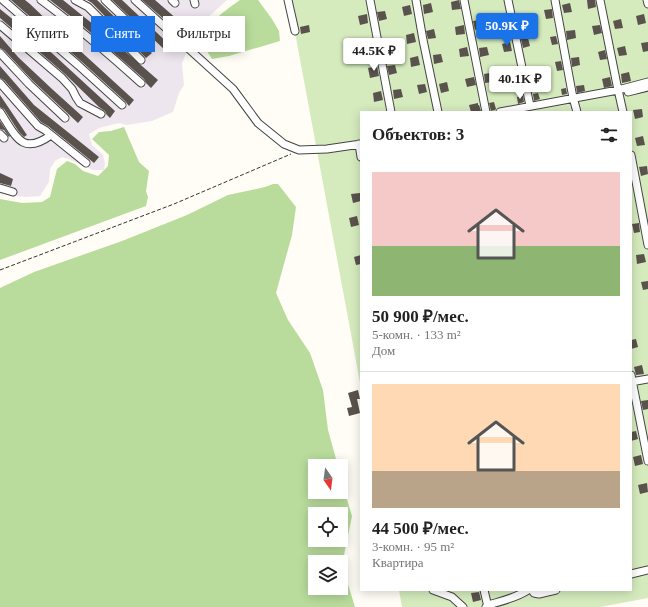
<!DOCTYPE html>
<html lang="ru">
<meta charset="utf-8">
<style>
:root{--surface:#fff;--page:#f2f2f2;--text:#222;--muted:#767676;--line:#e0e0e0;--accent:#1a73e8}
body{margin:0;font-family:Georgia,serif;background:var(--page);color:var(--text);height:100vh;display:flex;flex-direction:column;font-size:15px;white-space:nowrap}
*{box-sizing:border-box;margin:0}
p{font-size:13px;color:var(--muted)}
.icon{flex:none;width:22px;height:22px;fill:none;stroke:currentColor;stroke-width:2;stroke-linecap:round;stroke-linejoin:round}
.map{position:relative;flex:1;overflow:hidden}
.sheet{position:absolute;left:360px;top:111px;width:272px;height:480px;display:flex;flex-direction:column;background:var(--surface);border-radius:0px;box-shadow:0 2px 10px #0003}
.sheet>*{flex:none}
.hud{position:absolute;left:12px;top:16px;width:288px;height:36px;display:flex;gap:8px}
.needle{width:26px;rotate:166deg}
.fabs{position:absolute;left:308px;top:459px;display:grid;gap:8px}
.fabs a{display:grid;place-items:center;width:40px;height:40px;border-radius:0px;background:var(--surface);box-shadow:0 2px 10px #0003;font-size:20px}
.price{position:absolute;translate:-50% -34px;padding:0 9px;border-radius:4px;background:#fff;color:#222;font-size:13px;line-height:26px;filter:drop-shadow(0 1px 2px #0008)}
.price::after{content:'';position:absolute;left:50%;top:24px;width:12px;height:9px;margin-left:-6px;background:inherit;clip-path:polygon(0 0,100% 0,50% 100%)}
.price.on{background:var(--accent);color:#fff}
ul{padding:0;list-style:none}
li{display:grid;align-content:center;gap:8px;height:212px;padding:0 12px}
li+li{border-top:1px solid var(--line)}
li span{display:grid;place-items:center;height:124px;border-radius:0px;color:#555}
li>.icon{margin-inline-start:auto}
span .icon{width:72px;height:72px;fill:#fffc;stroke-width:1}
li b{font-size:17px}
h2{display:flex;justify-content:space-between;align-items:center;height:48px;padding:0 12px;font-size:17px}
.tag{padding:0 14px;border-radius:0px;background:var(--surface);box-shadow:0 2px 10px #0003;font-size:14px;line-height:36px}
.tag.on{background:var(--accent);color:#fff}
.map>svg:first-child{display:block}
.industrial{fill:#eee6ef}
.green{fill:#d5ebbd}
.forest{fill:#b9dc9c;fill-rule:evenodd}
.building{fill:#5a524d}
.lines{fill:none;stroke-linecap:round;stroke-linejoin:round}
.minor-casing{stroke:#444;stroke-width:9}
.path{stroke:#333;stroke-width:1;stroke-dasharray:4 2;stroke-linecap:butt}
.minor{stroke:#fff;stroke-width:7}
</style>
<div class="map">
<svg width="648" height="607" viewBox="0 0 648 607">
<rect width="100%" height="100%" fill="#fffdf5"/>
<path class="industrial" d="M0,0H227L197,27L182,63L184,85L179,93L173,112L152,121L127,125L119,123L99,128L89,134L92,145L103,155L105,163L104,170H93L69,159L62,157L55,161L50,169L49,182L40,196L26,197L0,194Z"/>
<path class="green" d="M289,0H648V598L600,607H402L399,590H631V112H361V388Z"/>
<path class="forest" d="M240,0H258L272,19L279,31L280,41L229,56L212,59C209,54 204,48 203,42C203,40 204,34 204,32C208,23 231,6 240,0Z
M124,127L139,162L149,171L146,191L148,197L146,206L0,260V199L22,203L42,202L50,197L57,169L67,161L75,164L83,171L98,176L108,166L109,155L92,139L99,132L111,131Z
M273,184H278L296,207L292,235L276,293L288,320L310,353L323,390L328,430L338,466H315V492H341V479L352,516L344,555L347,581L355,607H0V288L34,272L122,241L187,215L228,195L265,187ZM315,514H341V540H315ZM315,562H341V588H315Z"/>
<path class="building" d="M11,0H25L30,4L53,26L134,100L129,106L125,101L81,61Z
M50,0H63L104,33L158,80L151,88L146,83L144,79L120,58L83,26Z
M87,0H97L152,53L146,58L92,3Z
M112,0H122L171,46L167,52Z
M142,0H155L178,20L173,27Z
M459,0L461,9L452,10L451,2Z
M587,0H595L596,7L588,9Z
M431,3L433,12L424,14L423,5Z
M570,3L572,12L564,13L562,5Z
M410,5L412,14L404,16L402,7Z
M0,9L32,35L54,55L115,111L110,118L106,114L105,111L99,107L65,74L0,18Z
M552,9L553,18L546,19L544,10Z
M385,11L387,19L379,21L377,12Z
M524,13L525,22L518,23L516,15Z
M367,14L368,23L360,25L358,16Z
M644,14L646,23L638,25L636,16Z
M506,15L508,24L501,25L499,17Z
M621,19L623,28L615,29L613,21Z
M479,20L481,28L475,30L473,21Z
M309,25L310,32L301,34L300,27Z
M464,25L465,34L456,35L455,27Z
M600,25L602,33L594,35L592,26Z
M434,29L436,38L428,39L426,31Z
M575,30L576,38L567,40L566,31Z
M414,33L416,42L407,44L406,35Z
M0,36L18,57L52,89L83,117L78,123L32,80L4,50L0,48Z
M556,36L558,44L552,45L550,37Z
M391,38L393,47L385,48L383,40Z
M528,38L530,46L523,48L521,39Z
M373,42L374,50L367,52L365,43Z
M510,42L512,51L504,52L502,44Z
M648,42V51L643,52L641,43Z
M625,46L627,55L619,56L617,48Z
M467,47L469,56L460,57L459,49Z
M487,47L489,55L480,57L479,48Z
M605,50L607,59L600,60L598,52Z
M441,54L443,62L434,64L433,55Z
M418,56L420,65L411,67L410,58Z
M579,57L580,65L572,67L571,58Z
M561,61L563,70L557,71L555,62Z
M395,65L397,73L389,75L387,66Z
M0,66L34,105L99,157L94,163L48,126L41,122L4,80L0,78Z
M377,66L379,76L370,78L368,68Z
M515,69L517,77L508,79L507,70Z
M535,70L536,79L530,80L528,71Z
M629,72L631,81L622,83L621,74Z
M490,73L492,82L485,83L484,74Z
M474,77L476,85L467,87L465,79Z
M610,77L612,86L604,88L602,79Z
M447,82L449,91L441,93L439,84Z
M425,84L427,92L419,94L417,85Z
M584,85L585,91L577,93L576,86Z
M566,88L567,94L562,95L561,89Z
M401,89L403,97L394,99L393,90Z
M381,91L383,100L374,102L373,93Z
M538,93L540,99L534,101L533,94Z
M0,95L27,135L24,137L19,132L4,109L0,107Z
M523,96L524,102L518,104L517,97Z
M494,102L496,109L495,110L491,111L489,103Z
M478,103V105H479L481,111L471,112L469,105Z
M642,109L643,117L635,119L633,110Z
M0,121L10,136L9,137L4,130L0,129Z
M643,136L645,145L637,146L635,138Z
M647,166L648,174L641,176L639,167Z
M0,173L13,179L11,186L0,183Z
M360,193L361,201L353,203L351,194Z
M357,216L359,225L351,227L349,218Z
M639,223L640,232L634,233L632,224Z
M644,254L646,262L637,264L636,255Z
M361,255V264L356,265L354,257Z
M648,281V289L643,290L641,282Z
M636,339L638,347L631,349V340Z
M642,365L644,374L636,375L634,367Z
M358,390L360,399H357L360,413L349,416L347,408L352,407L348,393Z
M648,400V409L643,410L641,401Z
M636,431L638,439L631,441V432Z
M641,455L643,464L635,466L633,457Z
M647,483L648,492L640,494L638,485Z
M479,592L481,600L473,602L471,593Z"/>
<g class="lines">
<g class="minor-casing">
<path id="minor" d="M3,0L78,65L122,105
M41,0C76,26 109,54 141,83
M75,0L88,7L141,60
M105,0L147,40
M135,0L233,89L258,123L284,144L299,150L327,149L361,144
M172,0L175,3
M194,0L195,4
M288,0L295,31
M370,0L391,112
M416,0L423,40L438,112
M464,0L486,112
M508,0L530,106
M555,0L573,98
M600,0L618,90
M647,0L648,4
M0,25L62,78L72,89L76,97L80,103L101,114
M0,53L29,84L65,118
M0,83L38,126L45,130L86,163
M628,92L648,87
M619,94L623,112
M574,101L577,112
M0,112C15,134 21,157 51,135
M500,112L618,90L648,82
M0,134L4,138
M359,144L361,157
M631,155L648,245
M0,188L13,192
M631,375L648,461
M631,382L648,379
M631,574L648,570
M433,590L452,597L463,607
M484,590L488,607
M532,590L534,593L539,594L556,590
M486,607L488,605C502,601 516,598 528,590"/>
</g>
<path class="path" d="M0,270L174,204L291,154"/>
<use href="#minor" class="minor"/>
</g>
</svg>
<div class="fabs">
<a><svg class="needle" viewBox="-14 -14 28 28"><path d="M0-13l5 13h-10z" fill="#e53935"/><path d="M0 13l5-13h-10z" fill="#767676"/></svg></a>
<a><svg class="icon" aria-label="locate" viewBox="0 0 24 24"><circle cx="12" cy="12" r="6"/><path d="M12 2v4M12 18v4M2 12h4M18 12h4"/></svg></a>
<a><svg class="icon" aria-label="layers" viewBox="0 0 24 24"><path d="M12 4l9 5-9 5-9-5zM3 14l9 5 9-5"/></svg></a>
</div>
<b class="price on" style="left:507px;top:47px">50.9K ₽</b>
<b class="price" style="left:374px;top:72px">44.5K ₽</b>
<b class="price" style="left:520px;top:100px">40.1K ₽</b>
<div class="hud">
<a class="tag">Купить</a>
<a class="tag on">Снять</a>
<a class="tag">Фильтры</a>
</div>
<section class="sheet">
<h2>Объектов: 3<svg class="icon" aria-label="filters" viewBox="0 0 24 24"><path d="M4 7h16M4 17h16"/><circle cx="9" cy="7" r="2"/><circle cx="15" cy="17" r="2"/></svg></h2>
<ul>
<li><span style="background:linear-gradient(#f6c9c9 60%,#8fb573 0)"><svg class="icon" aria-label="home" viewBox="0 0 24 24"><path d="M3 11l9-7 9 7M6 9v11h12V9"/></svg></span><div><b>50 900 ₽/мес.</b><p>5-комн. · 133 m²</p><p>Дом</p></div></li>
<li><span style="background:linear-gradient(#ffd9b3 70%,#b9a48a 0)"><svg class="icon" aria-label="home" viewBox="0 0 24 24"><path d="M3 11l9-7 9 7M6 9v11h12V9"/></svg></span><div><b>44 500 ₽/мес.</b><p>3-комн. · 95 m²</p><p>Квартира</p></div></li>
</ul>
</section>
</div>
